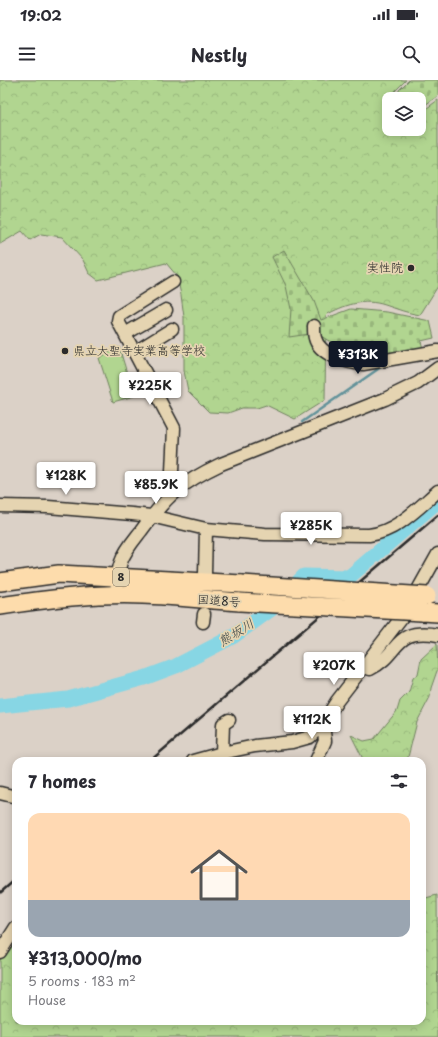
<!DOCTYPE html>
<meta charset="utf-8">
<style>
:root{--surface:#fff;--page:#f7f7f7;--text:#2b2b33;--muted:#7c7c81;--line:#e1e1e2;--accent:#111827}
body{margin:0;font-family:"Playpen Sans","Klee One",sans-serif;background:var(--page);color:var(--text);height:100vh;display:flex;flex-direction:column;font-size:15px;white-space:nowrap}
*{box-sizing:border-box;margin:0}
p{font-size:13px;color:var(--muted)}
.icon{flex:none;width:22px;height:22px;fill:none;stroke:currentColor;stroke-width:2;stroke-linecap:round;stroke-linejoin:round}
.map{position:relative;flex:1;overflow:hidden}
.side{position:absolute;left:12px;top:677px;width:414px;height:268px;display:flex;flex-direction:column;background:var(--surface);border-radius:12px;box-shadow:0 2px 10px #0003}
.side>*{flex:none}
.buttons{position:absolute;left:382px;top:12px;display:grid;gap:8px}
.buttons a{display:grid;place-items:center;width:44px;height:44px;border-radius:8px;background:var(--surface);box-shadow:0 2px 10px #0003;font-size:20px}
.price{position:absolute;translate:-50% -34px;padding:0 9px;border-radius:4px;background:#fff;color:#222;font-size:13px;line-height:26px;filter:drop-shadow(0 1px 2px #0008)}
.price::after{content:'';position:absolute;left:50%;top:24px;width:12px;height:9px;margin-left:-6px;background:inherit;clip-path:polygon(0 0,100% 0,50% 100%)}
.price.active{background:var(--accent);color:#fff}
ul{padding:0;list-style:none}
li{display:grid;align-content:center;gap:8px;height:212px;padding:0 16px}
li+li{border-top:1px solid var(--line)}
li span{display:grid;place-items:center;height:124px;border-radius:12px;color:#555}
li>.icon{margin-inline-start:auto}
span .icon{width:72px;height:72px;fill:#fffc;stroke-width:1}
li b{font-size:17px}
h2{display:flex;justify-content:space-between;align-items:center;height:48px;padding:0 16px;font-size:17px}
.status{display:flex;justify-content:space-between;align-items:center;height:28px;padding:0 20px;background:var(--surface);direction:ltr}
.status svg{height:11px;fill:currentColor}
header{display:flex;justify-content:space-between;align-items:center;height:52px;padding:0 16px;background:var(--surface);font-size:18px;font-weight:700}
.map>svg:first-child{display:block}
.forest{fill:url(#forest-crowns);stroke:#6e805e}
.cemetery{fill:url(#cemetery-stones);stroke:#6e805e}
.park{fill:#b1d590;stroke:#6e805e}
.lines{fill:none;stroke-linecap:round;stroke-linejoin:round}
.stream{stroke:#62929a;stroke-width:2.5}
.river{stroke:#87d6e4;stroke-width:15}
.minor-casing{stroke:#2b2b2b;stroke-width:15}
.highway-casing{stroke:#2b2b2b;stroke-width:20}
.minor{stroke:#e5d4b1;stroke-width:12}
.highway{stroke:#fddcac;stroke-width:17}
.rail{stroke:#2b2b2b;stroke-width:2.5}
.highway-bridge-casing{stroke:#2b2b2b;stroke-width:20;stroke-linecap:butt}
.highway-bridge{stroke:#fddcac;stroke-width:17}
.poi-dot{fill:#2b2b2b;stroke:#e5d4b1;stroke-width:1.5}
.labels{text-anchor:middle;stroke-width:3.5;stroke-linejoin:round;paint-order:stroke}
.shield{fill:#e5d4b1;stroke:#635e53;stroke-width:1}
.shield-label{font-size:11px;font-weight:bold;fill:#2b2b2b}
.poi-label{font-size:12px;fill:#2b2b2b;stroke:#e5d4b1;text-anchor:end}
.street-label{font-size:12px;fill:#2b2b2b;stroke:#e5d4b1}
.water-label{font-size:13px;font-style:italic;fill:#394547;stroke:#e5d4b1}
</style>
<div class="status"><b>19:02</b><svg viewBox="0 0 49 12"><path d="M0 12V9h3v3zM5 12V6h3v6zM10 12V3h3v9zM15 12V0h3v12zM26 1h20v11H26zM47 4h2v5h-2z"/></svg></div>
<header><svg class="icon" aria-label="menu" viewBox="0 0 24 24"><path d="M4 6h16M4 12h16M4 18h16"/></svg>Nestly<svg class="icon" aria-label="search" viewBox="0 0 24 24"><circle cx="10" cy="10" r="6"/><path d="M15 15l6 6"/></svg></header>
<div class="map">
<svg width="438" height="957" viewBox="0 0 438 957">
<defs>
<pattern id="forest-crowns" width="20" height="18" patternUnits="userSpaceOnUse"><rect width="20" height="18" fill="#b1d590"/><path d="M2 6a3 3 0 1 1 6 0M12 15a3 3 0 1 1 6 0" fill="none" stroke="#98b77c"/></pattern>
<pattern id="cemetery-stones" width="16" height="16" patternUnits="userSpaceOnUse"><rect width="16" height="16" fill="#b1d590"/><path d="M2 7V4a2 2 0 0 1 4 0v3zM10 15v-3a2 2 0 0 1 4 0v3z" fill="#98b77c"/></pattern>
</defs>
<rect width="100%" height="100%" fill="#dbd1c7"/>
<filter id="ink" filterUnits="userSpaceOnUse"><feTurbulence type="fractalNoise" baseFrequency=".025" numOctaves="2"/><feDisplacementMap in="SourceGraphic" scale="8" xChannelSelector="R" yChannelSelector="G"/><feConvolveMatrix kernelMatrix="1 2 1 2 8 2 1 2 1" color-interpolation-filters="sRGB"/></filter>
<g filter="url(#ink)">
<path class="forest" d="M0,0H406L395,11V19H389V49H419V34L438,20V206L420,235C407,233 397,229 385,225C364,218 344,225 326,235L325,320L295,339L266,325L257,328H242L228,333L209,332L188,311L184,291V237L181,215L177,196L166,183L98,200L89,193L83,180L62,157L41,154L30,160L22,151L0,164Z
M437,564L438,588L431,608L430,617L417,642L407,681H364L351,655L364,661L374,659L397,631L400,621L409,612L413,598L418,594L421,579Z
M437,815L438,957H0V877L16,854V941H422V819Z"/>
<path class="cemetery" d="M409,0H438V16L419,29V19H399V10Z
M284,170L314,221L321,240L351,229L387,232L430,241L434,258L421,261L423,269L360,280L316,253L289,257L291,229L286,206L272,177Z"/>
<path class="park" d="M119,267L134,316L113,322L99,278Z"/>
<g class="lines">
<path class="stream" d="M302,342L381,287L388,286"/>
<path class="river" d="M0,626L68,619L144,598L176,586L234,556L273,528L304,496L349,497L438,421"/>
<g class="minor-casing">
<path id="minor" d="M314,246C314,250 314,255 315,258C319,275 348,283 363,284L438,271
M125,254L166,230
M135,272L172,249
M171,414L174,348L118,241L119,236L173,202
M0,426L48,427L132,434L151,436L206,449L265,454L369,455C397,451 417,429 438,411
M205,494L206,449
M116,515C117,504 117,492 121,482C125,470 134,460 141,451C167,415 181,403 221,384L385,319L418,303L438,288
M203,542L204,534
M364,587L370,589C401,574 392,547 438,555
M219,680L222,673L223,644L229,640
M193,681L222,673L255,666L292,662L310,657L325,640L337,621L405,533L438,474
M316,681L325,661L323,643
M0,713L16,717
M0,872L16,847"/>
</g>
<g class="highway-casing">
<path id="highway" d="M0,502L59,494L242,504
M0,526C47,519 95,513 143,515C175,516 208,520 240,522
M422,532L438,533"/>
</g>
<use href="#minor" class="minor"/>
<use href="#highway" class="highway"/>
<path class="rail" d="M150,681L438,435
M0,813L16,799"/>
<g class="highway-bridge-casing">
<path id="highway-bridge" d="M242,504L427,516
M240,522L422,532"/>
</g>
<use href="#highway-bridge" class="highway-bridge"/>
</g>
</g>
<g class="poi-dot">
<circle cx="411" cy="188" r="4"/>
<circle cx="65" cy="271" r="4"/>
</g>
<g class="labels">
<rect class="shield" x="113" y="488" width="16" height="18" rx="3"/>
<g class="shield-label">
<text x="121" y="501">8</text>
</g>
<g class="poi-label">
<text x="403" y="192">実性院</text>
<text x="73" y="275" text-anchor="start">県立大聖寺実業高等学校</text>
</g>
<g class="street-label">
<text transform="translate(219 521) rotate(4)" y="4">国道8号</text>
</g>
<g class="water-label">
<text transform="translate(236 552) rotate(-32)" y="5">熊坂川</text>
</g>
</g>
</svg>
<div class="buttons">
<a><svg class="icon" aria-label="layers" viewBox="0 0 24 24"><path d="M12 4l9 5-9 5-9-5zM3 14l9 5 9-5"/></svg></a>
</div>
<b class="price active" style="left:358px;top:295px">¥313K</b>
<b class="price" style="left:150px;top:326px">¥225K</b>
<b class="price" style="left:66px;top:416px">¥128K</b>
<b class="price" style="left:156px;top:425px">¥85.9K</b>
<b class="price" style="left:311px;top:466px">¥285K</b>
<b class="price" style="left:334px;top:606px">¥207K</b>
<b class="price" style="left:312px;top:660px">¥112K</b>
<section class="side">
<h2>7 homes<svg class="icon" aria-label="filters" viewBox="0 0 24 24"><path d="M4 7h16M4 17h16"/><circle cx="9" cy="7" r="2"/><circle cx="15" cy="17" r="2"/></svg></h2>
<ul>
<li><span style="background:linear-gradient(#ffd9b3 70%,#9aa5b1 0)"><svg class="icon" aria-label="home" viewBox="0 0 24 24"><path d="M3 11l9-7 9 7M6 9v11h12V9"/></svg></span><div><b>¥313,000/mo</b><p>5 rooms · 183 m²</p><p>House</p></div></li>
</ul>
</section>
</div>
